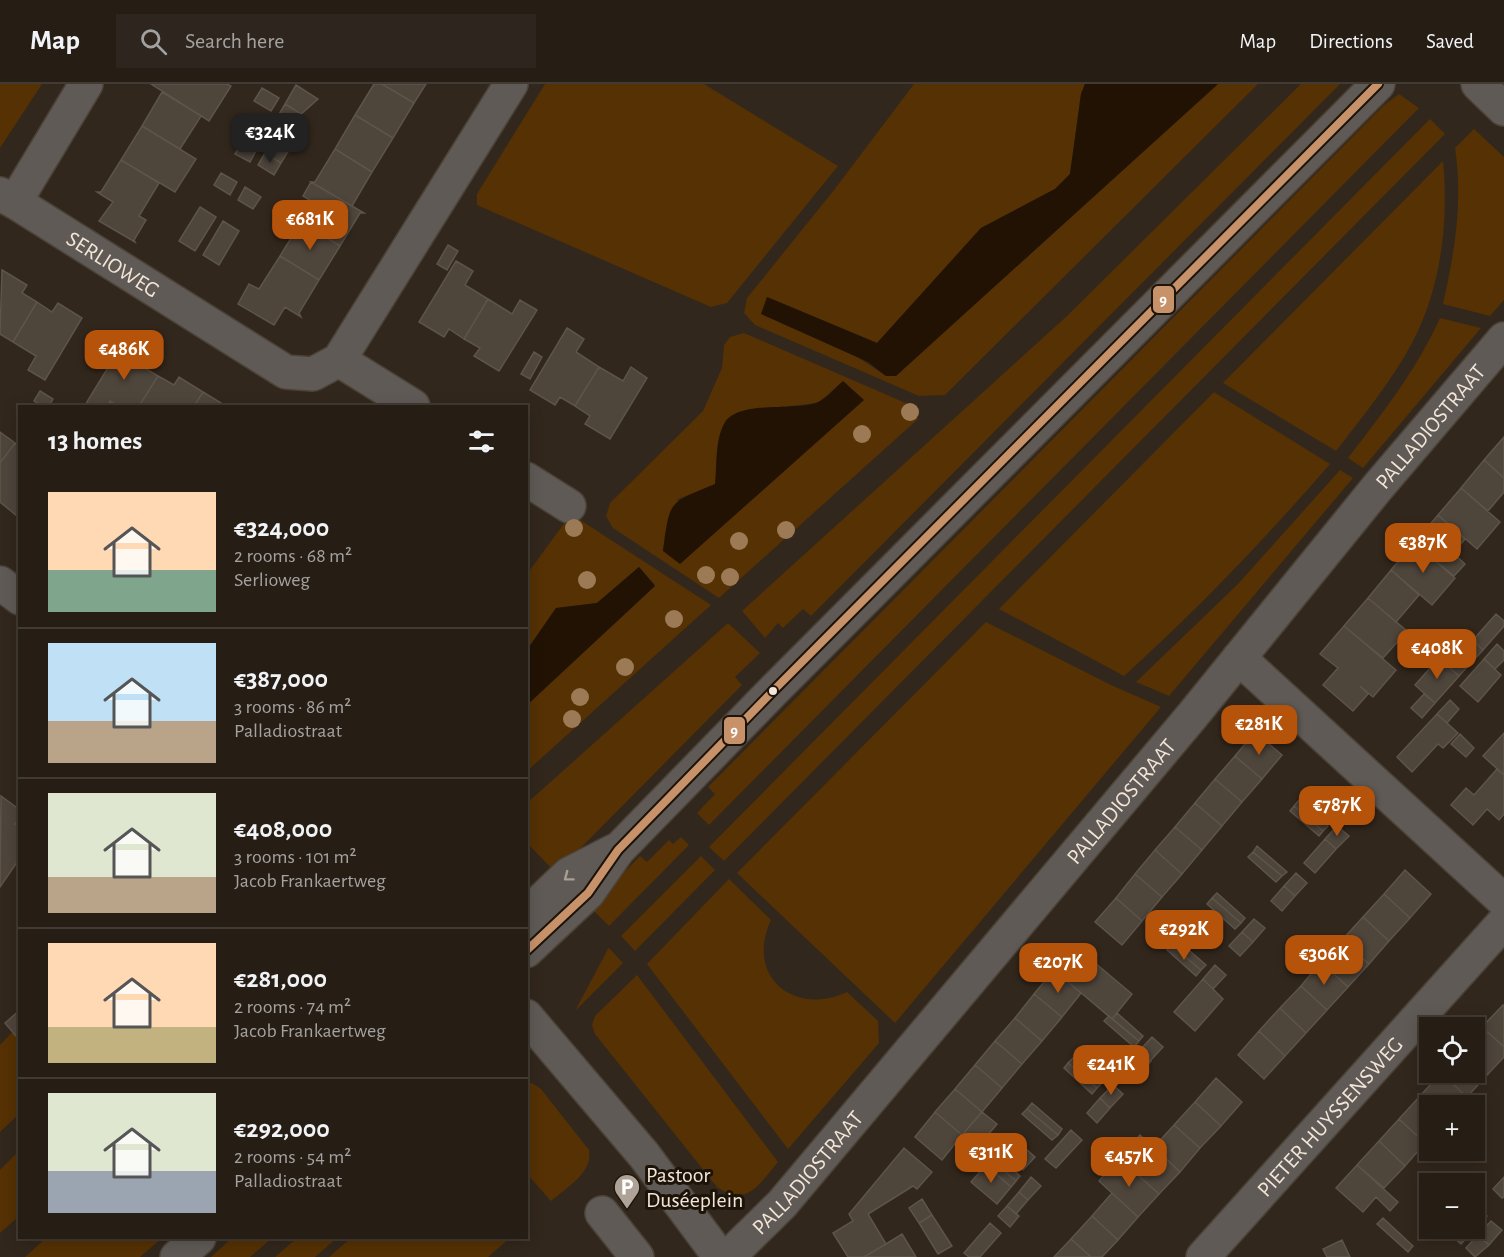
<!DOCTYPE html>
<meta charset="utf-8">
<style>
:root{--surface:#261d15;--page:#2e261e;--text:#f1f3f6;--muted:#a4a2a0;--line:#423b34;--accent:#b45309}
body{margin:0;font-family:"Alegreya Sans",sans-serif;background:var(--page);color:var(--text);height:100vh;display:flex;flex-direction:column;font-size:22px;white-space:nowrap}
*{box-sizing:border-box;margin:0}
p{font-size:20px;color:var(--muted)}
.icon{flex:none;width:33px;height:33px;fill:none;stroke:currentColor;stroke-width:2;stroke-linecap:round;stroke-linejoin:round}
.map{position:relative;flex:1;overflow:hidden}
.drawer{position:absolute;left:18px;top:321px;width:510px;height:834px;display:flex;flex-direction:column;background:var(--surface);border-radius:0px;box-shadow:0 3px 15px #0003,0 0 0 2px var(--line)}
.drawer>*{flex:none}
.controls{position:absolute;left:1419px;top:933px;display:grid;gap:12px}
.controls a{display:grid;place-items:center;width:66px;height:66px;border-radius:0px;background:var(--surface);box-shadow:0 3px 15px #0003,0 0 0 2px var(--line);font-size:30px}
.price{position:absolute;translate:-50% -51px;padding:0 14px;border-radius:12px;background:var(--accent);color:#fff;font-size:20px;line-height:39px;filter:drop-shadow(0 2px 3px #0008)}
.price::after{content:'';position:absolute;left:50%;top:36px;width:18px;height:14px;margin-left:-9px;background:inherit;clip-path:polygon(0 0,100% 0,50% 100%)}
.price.current{background:#222;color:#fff}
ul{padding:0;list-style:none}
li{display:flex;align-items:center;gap:18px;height:150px;padding:0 30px}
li+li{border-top:2px solid var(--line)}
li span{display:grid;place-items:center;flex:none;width:168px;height:120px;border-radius:0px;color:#555}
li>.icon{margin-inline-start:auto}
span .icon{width:72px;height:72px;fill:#fffc;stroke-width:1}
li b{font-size:26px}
h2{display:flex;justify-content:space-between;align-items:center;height:72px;padding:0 30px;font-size:26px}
header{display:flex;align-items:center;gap:36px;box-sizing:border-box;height:84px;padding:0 30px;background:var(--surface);border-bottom:2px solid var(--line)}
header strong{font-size:28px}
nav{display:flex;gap:33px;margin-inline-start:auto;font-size:21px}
.search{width:420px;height:54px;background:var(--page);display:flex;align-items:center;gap:15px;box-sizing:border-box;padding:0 21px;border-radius:0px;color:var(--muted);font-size:22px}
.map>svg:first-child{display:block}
.green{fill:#553104;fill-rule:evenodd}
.water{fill:#211204}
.building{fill:#4e453b;stroke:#5d544b;stroke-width:1.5}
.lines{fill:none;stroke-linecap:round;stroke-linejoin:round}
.minor-casing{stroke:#4b4238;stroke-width:36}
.tertiary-casing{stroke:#4b4238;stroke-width:36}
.minor{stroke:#5f5a55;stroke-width:33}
.tertiary{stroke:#5f5a55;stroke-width:33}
.bus-1-casing{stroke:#1c1309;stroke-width:12}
.bus-1{stroke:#c7916a;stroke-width:8}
.tree{fill:#9d7a56}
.oneway{stroke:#a9a096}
.bus-dot{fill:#f3e5d8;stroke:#1c1309;stroke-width:2}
.labels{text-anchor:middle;stroke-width:6;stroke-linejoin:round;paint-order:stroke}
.street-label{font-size:22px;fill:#f3e5d8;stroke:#1c1309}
.poi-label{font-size:22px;fill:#f3e5d8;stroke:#1c1309;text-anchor:start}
.line-badge{stroke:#1c1309;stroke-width:2}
.badge-label{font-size:16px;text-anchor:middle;font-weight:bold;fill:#fff}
</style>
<header>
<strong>Map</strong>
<div class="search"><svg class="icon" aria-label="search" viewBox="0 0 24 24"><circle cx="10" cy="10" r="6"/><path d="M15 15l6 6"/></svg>Search here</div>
<nav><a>Map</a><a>Directions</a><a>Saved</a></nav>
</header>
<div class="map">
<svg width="1504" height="1173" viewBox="0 0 1504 1173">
<rect width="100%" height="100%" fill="#32271c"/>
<path class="green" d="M0,0H42L0,64Z
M545,0H704L838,82L727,219L711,223L477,121V110Z
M914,0H1085L1081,10L1070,90L1055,105L981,144L877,259L767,213L886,292L896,291L1218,0H1258L945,311L919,312L755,241L744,229L747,214L834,106Z
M1301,0H1340L811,532L803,525L783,544L778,539L765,554L742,527L1068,231Z
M1399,10L1419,24L709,741L697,729L715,710L708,703L1384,21Z
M1430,35L1445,50L724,777L709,763Z
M1474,45L1504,73V216L1490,232L1443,220C1455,166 1463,119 1455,64Z
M1443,77C1449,137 1441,205 1412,259C1391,298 1363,332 1336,367L1223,299Z
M1440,234L1481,244L1363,384L1348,374C1382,330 1417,285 1440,234Z
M744,249L908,320L918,335L719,514L613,444L606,432L610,419L703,327L722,284L724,261L730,253ZM843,297L663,467L678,415L716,400L720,352L752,326L818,319Z
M1214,308L1330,380C1265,455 1198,525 1124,592L999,525Z
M1340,386L1353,394L1169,612L1136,598L1238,500Z
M571,430L711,521L527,687V621L655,501L639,483L597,519L556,524L527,566V490Z
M986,538L1111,601L1161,623L895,939L737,789Z
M728,539L760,569L735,593L742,601L556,789L527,759L526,720Z
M681,753L689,761L609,842L590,823L640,772L647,778L669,756L673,760Z
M701,772L715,786L635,867L621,852Z
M729,795L771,836C745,892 793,933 847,908L878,937L879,959L788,1065L647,880Z
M609,864L623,879L575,927L608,865Z
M637,891L778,1078C759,1100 747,1124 717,1103L595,950L592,941L595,932Z
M19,941V1030L0,1048V961Z
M532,999L541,1005L589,1066C593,1089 567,1103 551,1117L527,1090V1000Z
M19,1067V1132L0,1149V1086Z
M46,1154H162L140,1173H25Z
M232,1154H272L250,1173H211Z
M297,1154H337L315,1173H275Z
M351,1154H510L488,1173H329Z"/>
<path class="water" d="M1085,0H1218L896,292H886L868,278L761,230L767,213L877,259L981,144L1055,105L1070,90L1081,10Z
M843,297L864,316L680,480L663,467C670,415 668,420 715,400C717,382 715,356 724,340C737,315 796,328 818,318C827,314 836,303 843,297Z
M639,483L655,502L527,621V566L556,524L597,519Z"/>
<path class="building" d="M151,0H227L231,2L209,37Z
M374,0H382L414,19L393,54L355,31Z
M382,0H426L414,19Z
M296,1L318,15L301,30L285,20Z
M262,4L279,14L271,27L254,17Z
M162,8L203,33L201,32L180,65L142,42Z
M285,20L300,29L293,41L278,32Z
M355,31L393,54L372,88L335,65Z
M142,42L196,75L175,108L121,76Z
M251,44L265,52L257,65L243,57Z
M243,57L257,65L250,78L235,70Z
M273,57L289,66L281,79L265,69Z
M335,65L372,88L352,122L311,98H315Z
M265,69L281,79L274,91L258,81Z
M121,76L159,99L139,132L146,136L134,156L135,158L99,137L113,118L97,108H101Z
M221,89L237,98L230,111L214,101Z
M311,98L364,129H360L340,162L301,138L313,118L303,112Z
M245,103L261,113L253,125L238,116Z
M200,123L216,133L195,167L179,157Z
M223,137L239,147L219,181L203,171Z
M301,138L340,162L319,196L280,172Z
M448,161L458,167L447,186L437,180Z
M280,172L319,196L299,229L301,233L285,223L274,241L238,220L249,200L259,205Z
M456,177L473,187L465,201L488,215L464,255L449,245L444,253L419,238Z
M2,186L27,201L22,209L37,218L13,258L0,250Z
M488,215L512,230L520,216L537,226L499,287L474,272L480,264L464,255Z
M37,218L52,228L58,219L82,234L45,296L28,286L36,272L13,258Z
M567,244L584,255L576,268L599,283L575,322L560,313L555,321L530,306Z
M123,259L147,275L143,283L158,292L139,322H119L110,317L107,322H88L85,321Z
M534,268L542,273L530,295L521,290Z
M599,283L623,297L631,283L647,294L610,355L585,340L590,332L575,322Z
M158,292L174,301L179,293L203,308L194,322H139Z
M40,307L53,315L49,322H42L34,317Z
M203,308L226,322H194Z
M0,348L15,359L0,379Z
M1504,353V394L1484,376Z
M15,359L20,363L17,432L0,418V379Z
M1484,376L1504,394V408L1488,427L1461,404Z
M1461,404L1500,438L1477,465L1438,431Z
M1438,431L1465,455L1453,469L1465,480L1454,492L1414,459Z
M1414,459L1455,494L1432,521L1391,486Z
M1391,486L1419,511L1396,538L1368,514Z
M1368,514L1407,547L1383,574L1344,542Z
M1496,530L1504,537V542L1483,566L1473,556Z
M1344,542L1396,586L1373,613L1360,602L1368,610L1353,627L1323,601L1338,584L1320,570Z
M1473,556L1483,566L1459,592L1449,583Z
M1497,560L1504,567V576L1495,585L1484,575Z
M1439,574L1459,592L1435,619L1415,601Z
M1484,575L1501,591L1478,618L1460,602Z
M1424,610L1435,619L1422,634L1411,624Z
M1450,616L1459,625L1447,639L1437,630Z
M1437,630L1458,649L1443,664L1438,660L1412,688L1397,673Z
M1255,648L1282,671L1262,695L1235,672Z
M1504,649V691L1483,672Z
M1460,650L1474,664L1466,673L1451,660Z
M1235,672L1262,695L1242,718L1215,695Z
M1497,685L1504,691V730L1499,736L1487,725L1473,741L1451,721L1466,704L1474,711Z
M1215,695L1242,718L1222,742L1195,719Z
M1,712L20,726V734L15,740L20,743V774L0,803Z
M1299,716L1328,742L1323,747L1294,722Z
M1195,719L1222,742L1202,766L1175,743Z
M1294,722L1323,747L1319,752L1290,727Z
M1337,742L1349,752L1336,765L1325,755Z
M1175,743L1202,766L1182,790L1155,766Z
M1325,755L1336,765L1315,789L1304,779Z
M1257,762L1287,788L1282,792L1253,768Z
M1155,766L1182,790L1162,813L1135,790Z
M1253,768L1282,792L1276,798L1248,773Z
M1405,786L1431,810L1410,834L1384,810Z
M1296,789L1307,799L1295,812L1284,802Z
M1135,790L1162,813L1142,837L1116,814Z
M1284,802L1295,812L1282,827L1271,817Z
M1217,809L1245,834L1241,839L1212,814Z
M1384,810L1410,834L1389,857L1363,833Z
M1116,814L1142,837L1122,861L1095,838Z
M1212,814L1241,839L1235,845L1207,820Z
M1363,833L1389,857L1369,880L1342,856Z
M1254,835L1265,844L1253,858L1242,848Z
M1242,848L1253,858L1240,872L1229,862Z
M1176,855L1206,881L1201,886L1171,861Z
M1342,856L1369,880L1348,903L1321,878Z
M1171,861L1201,886L1196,892L1167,866Z
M1075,862L1132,910L1112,935L1054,886Z
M1321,878L1348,903L1327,926L1301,902Z
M1215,881L1226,891L1213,905L1203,895Z
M1054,886L1081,909L1062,933L1034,910Z
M1203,895L1223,915L1195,947L1174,928Z
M1301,902L1327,926L1306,949L1280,924Z
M1034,910L1062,933L1042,957L1015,934Z
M1503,921H1504V963L1482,943Z
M1280,924L1306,949L1285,972L1259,947Z
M20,926V948L16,952L5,939Z
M1117,929L1143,952L1139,957L1112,935Z
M1109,932L1139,957L1134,963L1104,937Z
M1015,934L1042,957L1022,980L995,957Z
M1482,943L1504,963V973L1488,990L1474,978V952Z
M1259,947L1285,972L1264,995L1238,971Z
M1152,953L1163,963L1150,977L1139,967Z
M995,957L1022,980L1002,1004L975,981Z
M1140,968L1151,977L1138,992L1127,982Z
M1074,973L1102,999L1097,1004L1068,979Z
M1474,978L1488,990L1467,1013L1441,989L1474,988Z
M1068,979L1097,1004L1092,1010L1064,984Z
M975,981L1002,1004L982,1028L955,1005Z
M1441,989L1467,1013L1460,1022H1431L1420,1012Z
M1216,994L1242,1018L1221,1042L1195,1018Z
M1113,1001L1123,1010L1110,1024L1100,1014Z
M955,1005L982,1028L962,1051L935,1028Z
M1420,1012L1431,1022L1430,1055L1425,1059L1399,1035Z
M1100,1014L1110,1024L1097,1039L1087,1029Z
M1195,1018L1221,1042L1200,1064L1174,1041Z
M1032,1019L1062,1045L1058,1051L1027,1025Z
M1027,1025L1058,1051L1052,1056L1022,1030Z
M935,1028L962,1051L942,1076L915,1053Z
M982,1028L997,1040L977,1064L962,1051Z
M1399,1035L1425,1059L1405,1082L1379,1057Z
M1174,1041L1200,1064L1180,1088L1154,1063Z
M1071,1046L1082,1056L1056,1084L1045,1075Z
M1140,1051L1180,1088L1159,1110L1119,1074Z
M1379,1057L1405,1082L1384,1104L1357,1081Z
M1024,1063L1035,1073L1023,1086L1013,1077Z
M904,1064L932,1088L917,1105L913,1102L868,1130L886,1160L864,1173H848L833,1149L853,1137L849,1130Z
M992,1066L1020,1092L1016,1097L987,1072Z
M987,1072L1016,1097L1011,1103L982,1077Z
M1119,1074L1159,1110L1138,1133L1099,1097Z
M986,1081L1011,1103L997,1120L971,1098Z
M1357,1081L1398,1118L1390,1127L1376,1113L1363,1128L1336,1104Z
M1031,1093L1041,1102L1028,1116L1019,1108Z
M1504,1093V1113L1502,1114L1493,1105Z
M1019,1108L1028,1116L1016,1130L1007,1122Z
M1112,1109L1138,1133L1118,1156L1092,1132Z
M922,1115L932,1131L919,1139L909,1124Z
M1007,1122L1019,1132L1010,1143L998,1132Z
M1477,1123L1487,1132L1475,1145L1474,1125Z
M932,1131L952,1162L938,1170L919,1139Z
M1092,1132L1118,1156L1102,1173H1091L1071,1155Z
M1383,1134L1413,1162L1408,1168L1377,1140Z
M1491,1137L1502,1146L1489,1161L1478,1151Z
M990,1139L1001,1149L980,1173H969L964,1169Z
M1457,1144H1474L1475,1145L1461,1160L1451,1151Z
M902,1150L916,1173H864L886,1160Z
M1478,1151L1489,1161L1475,1173L1466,1164Z
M1071,1155L1091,1173H1054Z
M1342,1156L1350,1173H1327L1323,1165Z"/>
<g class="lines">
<g class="minor-casing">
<g id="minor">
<path d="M1478,0L1504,25"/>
<path d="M0,110L15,118L86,0"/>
<path id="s1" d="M15,118L286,288L313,290L339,276L511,0"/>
<path d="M339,276L413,322"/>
<path d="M526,395L569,422"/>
<path d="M1239,574L1504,817"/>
<path d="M526,932L644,1071L720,1173"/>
<path d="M602,1129L637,1173"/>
<path id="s2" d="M728,1173L782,1120L1192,632L1377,404L1504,255"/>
<path id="s3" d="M1203,1173L1504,838"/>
</g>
</g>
<g class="tertiary-casing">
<path id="tertiary" d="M0,499L20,514
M526,831L569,790L616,766
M526,867L588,809L618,766L773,607L1378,0
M177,1173L199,1154"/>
</g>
<use href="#minor" class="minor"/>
<use href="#tertiary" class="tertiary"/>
<g class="bus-1-casing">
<path id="bus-1" d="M526,867L588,809L618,766L773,607L1378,0"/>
</g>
<use href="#bus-1" class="bus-1"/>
</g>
<g class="tree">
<circle cx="910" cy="328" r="9"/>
<circle cx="862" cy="350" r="9"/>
<circle cx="574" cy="444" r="9"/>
<circle cx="786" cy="446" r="9"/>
<circle cx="739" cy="457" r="9"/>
<circle cx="706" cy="491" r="9"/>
<circle cx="730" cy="493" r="9"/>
<circle cx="587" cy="496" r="9"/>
<circle cx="674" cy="535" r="9"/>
<circle cx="625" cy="583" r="9"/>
<circle cx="580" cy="613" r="9"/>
<circle cx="572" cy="635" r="9"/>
</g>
<defs><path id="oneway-chevron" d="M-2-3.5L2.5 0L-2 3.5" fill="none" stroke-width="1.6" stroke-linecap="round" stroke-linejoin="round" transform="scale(1.5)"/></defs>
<use class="oneway" href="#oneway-chevron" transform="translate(568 793) rotate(143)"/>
<defs>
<g id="parking-pin" transform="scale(1.35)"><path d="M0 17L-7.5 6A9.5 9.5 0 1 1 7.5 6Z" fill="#afa296" stroke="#1c1309"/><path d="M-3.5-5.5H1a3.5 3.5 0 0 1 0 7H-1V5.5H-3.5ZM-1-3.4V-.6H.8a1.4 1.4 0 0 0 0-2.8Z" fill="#fff"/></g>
</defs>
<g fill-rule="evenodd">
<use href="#parking-pin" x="627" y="1103"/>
</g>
<circle class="bus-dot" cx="773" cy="607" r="5"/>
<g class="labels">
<g class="street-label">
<text dy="8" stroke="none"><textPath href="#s1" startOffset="116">SERLIOWEG</textPath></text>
<text dy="8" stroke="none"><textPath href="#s2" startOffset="1088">PALLADIOSTRAAT</textPath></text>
<text dy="8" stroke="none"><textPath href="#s2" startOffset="602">PALLADIOSTRAAT</textPath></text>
<text dy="8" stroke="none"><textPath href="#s3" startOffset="189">PIETER HUYSSENSWEG</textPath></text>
<text dy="8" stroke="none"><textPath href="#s2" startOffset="116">PALLADIOSTRAAT</textPath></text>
</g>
<g class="poi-label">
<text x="646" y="1098">Pastoor<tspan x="646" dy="25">Duséeplein</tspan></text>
</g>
</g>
<g class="line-badge">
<rect x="1152" y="201" width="23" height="29" rx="6" fill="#c7916a"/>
<rect x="723" y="632" width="23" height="29" rx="6" fill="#c7916a"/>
</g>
<g class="badge-label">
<text x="1163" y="221">9</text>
<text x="734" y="652">9</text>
</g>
</svg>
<div class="controls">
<a><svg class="icon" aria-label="locate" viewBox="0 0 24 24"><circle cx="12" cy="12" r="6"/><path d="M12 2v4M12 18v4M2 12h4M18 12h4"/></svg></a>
<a>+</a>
<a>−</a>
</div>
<b class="price current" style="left:270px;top:80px">€324K</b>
<b class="price" style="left:310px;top:167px">€681K</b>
<b class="price" style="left:124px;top:297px">€486K</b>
<b class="price" style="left:1423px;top:490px">€387K</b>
<b class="price" style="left:1437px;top:596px">€408K</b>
<b class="price" style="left:1259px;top:672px">€281K</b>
<b class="price" style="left:1337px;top:753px">€787K</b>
<b class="price" style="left:1184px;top:877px">€292K</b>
<b class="price" style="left:1324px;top:902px">€306K</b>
<b class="price" style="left:1058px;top:910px">€207K</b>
<b class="price" style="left:1111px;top:1012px">€241K</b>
<b class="price" style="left:991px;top:1100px">€311K</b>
<b class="price" style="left:1129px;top:1104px">€457K</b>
<section class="drawer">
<h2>13 homes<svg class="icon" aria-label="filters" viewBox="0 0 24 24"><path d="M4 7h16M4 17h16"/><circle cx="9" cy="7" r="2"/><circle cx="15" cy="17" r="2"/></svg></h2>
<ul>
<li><span style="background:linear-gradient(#ffd9b3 65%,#7fa58c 0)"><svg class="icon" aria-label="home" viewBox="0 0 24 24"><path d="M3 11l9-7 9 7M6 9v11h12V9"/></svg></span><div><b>€324,000</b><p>2 rooms · 68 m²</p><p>Serlioweg</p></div></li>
<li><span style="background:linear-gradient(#bfe0f5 65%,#b9a48a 0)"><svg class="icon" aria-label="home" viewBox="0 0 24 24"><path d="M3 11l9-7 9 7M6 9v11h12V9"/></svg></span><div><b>€387,000</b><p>3 rooms · 86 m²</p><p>Palladiostraat</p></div></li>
<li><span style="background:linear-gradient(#dfe7d0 70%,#b9a48a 0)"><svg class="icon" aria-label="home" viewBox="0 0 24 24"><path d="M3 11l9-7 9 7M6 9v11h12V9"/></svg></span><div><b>€408,000</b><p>3 rooms · 101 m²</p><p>Jacob Frankaertweg</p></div></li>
<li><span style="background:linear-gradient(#ffd9b3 70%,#c2b280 0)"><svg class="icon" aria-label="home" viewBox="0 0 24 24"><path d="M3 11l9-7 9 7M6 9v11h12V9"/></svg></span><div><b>€281,000</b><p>2 rooms · 74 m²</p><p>Jacob Frankaertweg</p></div></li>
<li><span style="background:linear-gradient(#dfe7d0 65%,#9aa5b1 0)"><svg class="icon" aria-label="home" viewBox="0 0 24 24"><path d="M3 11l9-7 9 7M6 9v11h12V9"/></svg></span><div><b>€292,000</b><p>2 rooms · 54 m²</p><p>Palladiostraat</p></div></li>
</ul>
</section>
</div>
